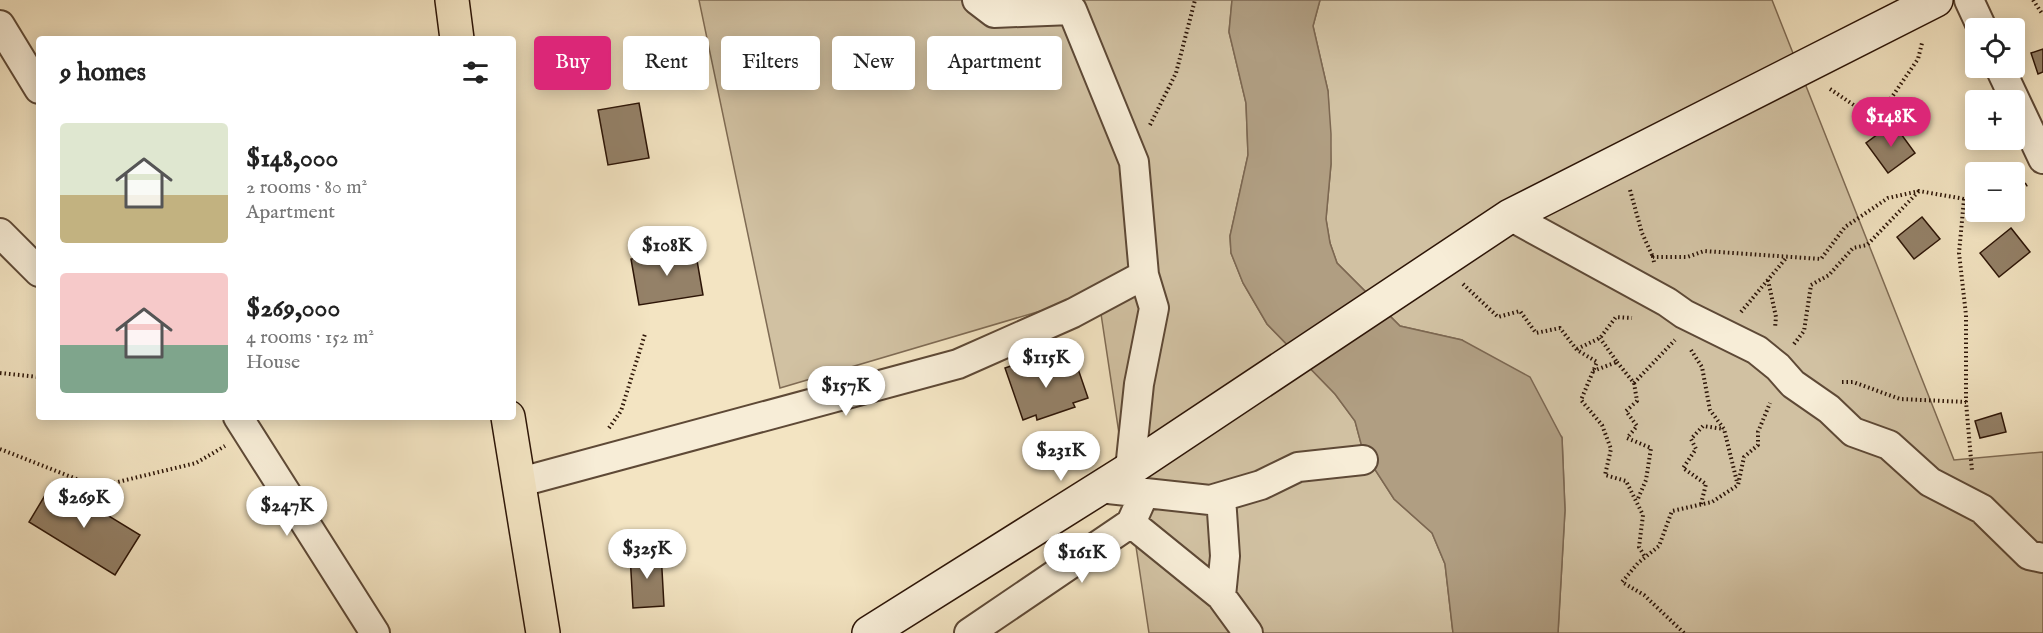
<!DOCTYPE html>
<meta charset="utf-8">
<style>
:root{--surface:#fff;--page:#f6f6f6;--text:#222;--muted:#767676;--accent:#db2777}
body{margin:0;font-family:"IM FELL English",serif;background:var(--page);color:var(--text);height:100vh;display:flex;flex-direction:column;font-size:22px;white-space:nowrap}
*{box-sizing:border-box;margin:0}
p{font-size:20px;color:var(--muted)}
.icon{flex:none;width:33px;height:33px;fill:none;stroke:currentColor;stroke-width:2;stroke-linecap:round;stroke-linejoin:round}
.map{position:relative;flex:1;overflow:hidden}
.sheet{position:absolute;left:36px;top:36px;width:480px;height:384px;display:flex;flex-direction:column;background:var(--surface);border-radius:6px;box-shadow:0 3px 15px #0003}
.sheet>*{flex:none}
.guide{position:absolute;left:534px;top:36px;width:570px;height:54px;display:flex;gap:12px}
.fabs{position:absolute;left:1965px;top:18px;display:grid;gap:12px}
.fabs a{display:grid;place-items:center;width:60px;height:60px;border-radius:6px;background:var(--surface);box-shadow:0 3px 15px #0003;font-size:30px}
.price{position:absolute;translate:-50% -51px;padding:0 14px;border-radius:21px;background:#fff;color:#222;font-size:20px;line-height:39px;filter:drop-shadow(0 2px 3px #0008)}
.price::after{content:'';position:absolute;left:50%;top:36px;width:18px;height:14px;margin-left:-9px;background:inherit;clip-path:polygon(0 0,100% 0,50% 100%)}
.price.current{background:var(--accent);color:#fff}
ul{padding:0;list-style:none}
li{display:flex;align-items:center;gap:18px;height:150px;padding:0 24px}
li span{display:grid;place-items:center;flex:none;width:168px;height:120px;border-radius:6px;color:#555}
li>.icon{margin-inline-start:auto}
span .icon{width:72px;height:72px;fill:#fffc;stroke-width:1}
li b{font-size:26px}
h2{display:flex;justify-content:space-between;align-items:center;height:72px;padding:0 24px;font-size:26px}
.tag{padding:0 21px;border-radius:6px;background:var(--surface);box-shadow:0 3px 15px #0003;font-size:21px;line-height:54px}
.tag.current{background:var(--accent);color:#fff}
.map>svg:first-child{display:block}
.green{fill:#d1c1a2;stroke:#7f6b54;stroke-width:1.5}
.water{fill:#b09e82;stroke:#7c6751;stroke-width:1.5}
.building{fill:#948168;stroke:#2d1507;stroke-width:1.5}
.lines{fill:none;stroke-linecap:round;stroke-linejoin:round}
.street-casing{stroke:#5e4936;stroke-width:32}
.secondary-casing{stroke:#2d1507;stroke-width:36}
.primary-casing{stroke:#2d1507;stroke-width:36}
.path{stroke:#2d1507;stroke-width:4;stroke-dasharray:1.5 3;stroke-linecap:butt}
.street{stroke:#f7edd7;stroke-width:28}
.secondary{stroke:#f7edd7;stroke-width:33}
.primary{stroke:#f3e4c2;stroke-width:33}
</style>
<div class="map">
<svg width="2043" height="633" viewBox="0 0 2043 633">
<rect width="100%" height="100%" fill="#f3e4c2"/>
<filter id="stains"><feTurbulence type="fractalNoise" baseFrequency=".00333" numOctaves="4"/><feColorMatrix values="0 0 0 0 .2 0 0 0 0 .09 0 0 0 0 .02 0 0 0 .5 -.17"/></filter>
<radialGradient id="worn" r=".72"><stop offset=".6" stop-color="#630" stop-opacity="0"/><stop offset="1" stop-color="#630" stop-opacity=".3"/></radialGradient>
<path class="green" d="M699,0H1232L1229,32L1246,103L1248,155L1230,236L1231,253L1243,283L1267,324L1335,394L1355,421L1363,451L1394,499L1432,533L1445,564L1453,633H1149L1098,294L780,388Z
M1320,0H1772L1954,460L2043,452V633H1558L1565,510L1562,437L1462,340L1400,326L1337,263L1330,243L1326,219L1331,164L1328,91L1313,26Z"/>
<path class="water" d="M1232,0H1320L1313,26L1328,91L1331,134V164L1326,219L1330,243L1337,263L1400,326L1462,340L1530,377L1562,438L1565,510L1558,633H1453L1445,564L1432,533L1394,499L1363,451L1355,421L1335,394L1267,324L1243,283L1231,253L1230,236L1248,155L1246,103L1229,32Z"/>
<path class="building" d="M2043,49V72L2038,74L2031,53Z
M639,103L649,158L608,165L598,110Z
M1893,123L1915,153L1888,173L1866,143Z
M1922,217L1940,239L1914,259L1897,237Z
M2011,228L2030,252L1999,277L1980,253Z
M695,249L703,295L639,305L631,259Z
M1028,360L1033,374L1075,360L1088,398L1073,403L1075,407L1037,420L1036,415L1023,420L1005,368Z
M2001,413L2006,432L1980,438L1975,421Z
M53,482L140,535L115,575L29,522Z
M661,552L664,606L633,608L630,554Z"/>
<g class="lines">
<g class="street-casing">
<path id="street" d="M977,0L994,13L1072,10L1134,162L1144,275L1154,308L1139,384L1130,469
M1969,0L1982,28
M0,25L39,89
M2000,68L2043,159
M1510,216L1667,302L1684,314L1757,350L1778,367L1793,384L1829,409L1853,432L1889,445L1930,482L1982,509L2029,555L2043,558
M0,233L39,272
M238,417L375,633
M517,483L958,364L1073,313L1144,275
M1099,488L1210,500L1261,485L1298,467L1363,460
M1221,497L1225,556L1221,596
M1131,523L1221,596L1248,633
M969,633L1131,523L1144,494"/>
</g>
<g class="secondary-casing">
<path id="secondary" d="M869,633L1130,469L1510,216L1936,0"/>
</g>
<g class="primary-casing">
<path id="primary" d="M452,0L457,39
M508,417L543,633"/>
</g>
<path class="path" d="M2033,0L2043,15
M1830,89L1876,120L1918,59L1922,43
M1150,125L1176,73L1195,0
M1630,190L1642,233L1653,257
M2014,192L2029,183
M1964,199L1959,253L1966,315V402
M1654,262L1653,257H1687L1704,251L1821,259L1845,227L1888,198L1919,191L1976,201
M1768,280L1776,317L1775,328
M1463,284L1498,317L1520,311L1536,333L1560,328L1577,350L1597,362L1581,400L1602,425L1611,449L1605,475L1626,481L1643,515L1639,547L1645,557
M1741,312L1787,257
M1794,344L1804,331L1811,285L1829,275L1853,248L1867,245L1919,191
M1577,349L1600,338L1616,317L1632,318
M1691,350L1702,367L1710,410L1724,429L1737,482
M1617,362L1634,383L1675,340
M1593,371L1617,362L1600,338
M0,373L39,377
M1842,382H1853L1900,399L1966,402L1972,471
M1634,383L1637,401L1626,411L1637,426L1627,438L1651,448L1646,480L1637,501
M609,428L621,411L645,334
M0,449L97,487L196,463L225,446
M1701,504L1706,484L1683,468L1696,449L1691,439L1703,426L1724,429
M1684,633L1644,595L1622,582L1638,563L1659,546L1672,511L1712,502L1738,485L1744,457L1758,445V432L1770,403"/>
<use href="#street" class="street"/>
<use href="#secondary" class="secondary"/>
<use href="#primary" class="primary"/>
</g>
<rect width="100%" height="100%" filter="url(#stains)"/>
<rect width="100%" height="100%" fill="url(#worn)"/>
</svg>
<div class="fabs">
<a><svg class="icon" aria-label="locate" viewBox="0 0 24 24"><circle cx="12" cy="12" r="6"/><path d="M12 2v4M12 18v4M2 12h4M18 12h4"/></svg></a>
<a>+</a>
<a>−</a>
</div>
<b class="price current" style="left:1891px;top:148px">$148K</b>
<b class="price" style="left:667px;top:277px">$108K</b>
<b class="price" style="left:1046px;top:389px">$115K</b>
<b class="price" style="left:846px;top:417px">$157K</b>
<b class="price" style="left:1061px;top:482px">$231K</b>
<b class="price" style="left:84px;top:529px">$269K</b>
<b class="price" style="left:287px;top:537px">$247K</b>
<b class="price" style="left:647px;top:580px">$325K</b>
<b class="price" style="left:1082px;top:584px">$161K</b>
<div class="guide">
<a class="tag current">Buy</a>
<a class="tag">Rent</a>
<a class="tag">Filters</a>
<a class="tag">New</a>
<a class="tag">Apartment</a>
</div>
<section class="sheet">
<h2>9 homes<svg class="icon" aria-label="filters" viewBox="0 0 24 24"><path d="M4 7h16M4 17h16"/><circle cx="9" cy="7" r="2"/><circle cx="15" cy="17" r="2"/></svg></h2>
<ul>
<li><span style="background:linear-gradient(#dfe7d0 60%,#c2b280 0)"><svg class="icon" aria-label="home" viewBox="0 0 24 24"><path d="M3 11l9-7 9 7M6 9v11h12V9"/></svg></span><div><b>$148,000</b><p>2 rooms · 80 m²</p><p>Apartment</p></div></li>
<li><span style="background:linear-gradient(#f6c9c9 60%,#7fa58c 0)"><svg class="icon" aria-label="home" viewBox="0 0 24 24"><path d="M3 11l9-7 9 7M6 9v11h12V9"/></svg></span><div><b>$269,000</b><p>4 rooms · 152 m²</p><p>House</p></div></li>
</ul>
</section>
</div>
